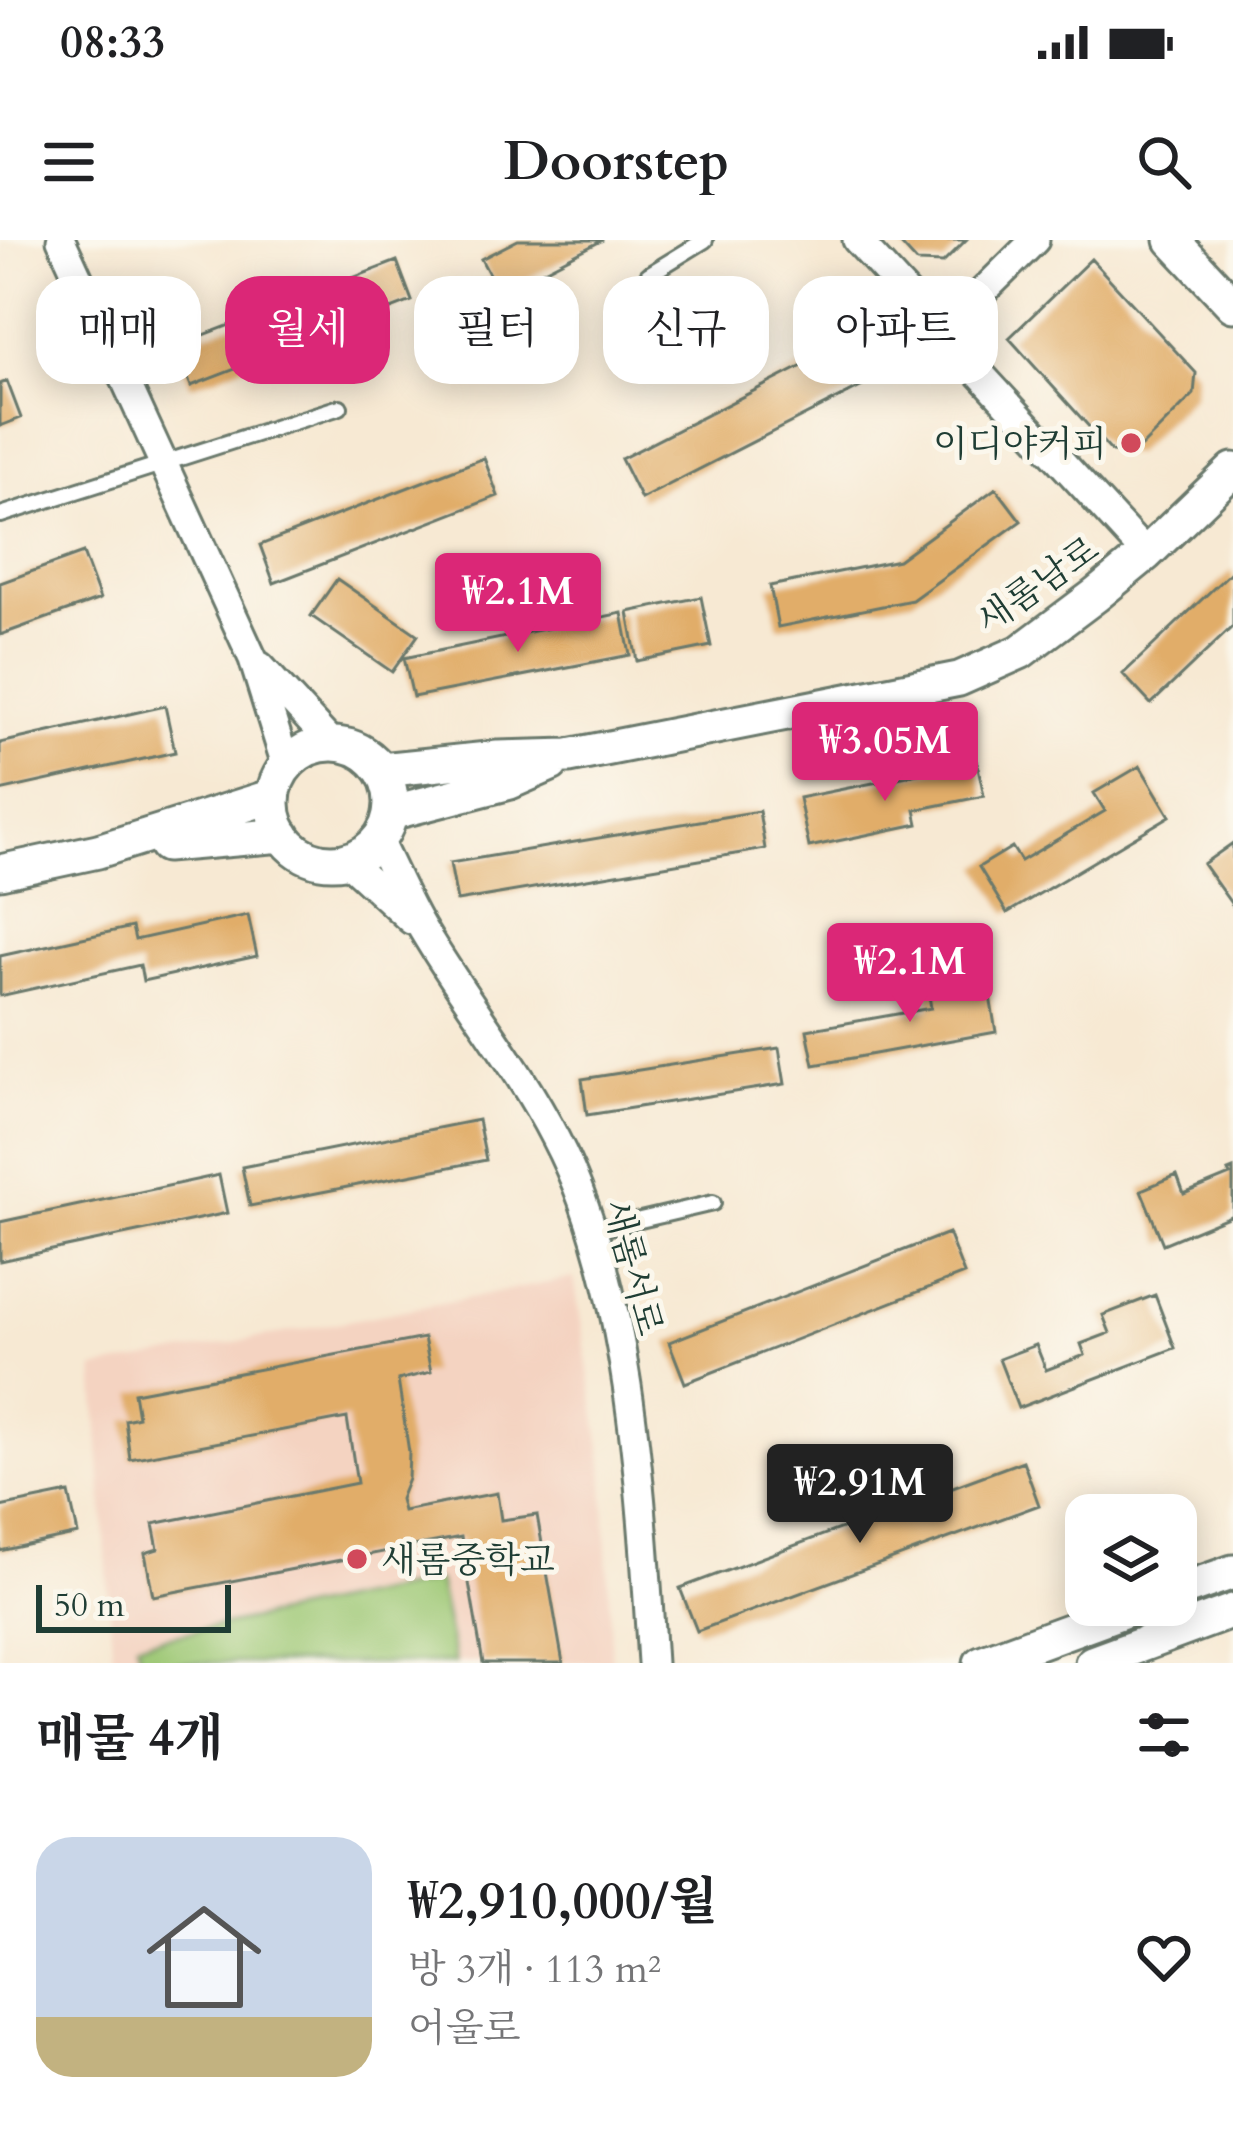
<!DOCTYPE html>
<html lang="ko">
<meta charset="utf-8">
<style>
:root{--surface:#fff;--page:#f6f6f6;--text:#202124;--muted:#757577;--accent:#db2777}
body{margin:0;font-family:Cardo,"Noto Serif KR",serif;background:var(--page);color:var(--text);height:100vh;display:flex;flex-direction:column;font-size:45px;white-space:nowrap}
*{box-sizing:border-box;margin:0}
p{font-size:39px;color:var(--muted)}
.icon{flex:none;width:66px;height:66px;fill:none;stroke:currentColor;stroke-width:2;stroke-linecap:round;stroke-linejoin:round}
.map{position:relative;height:1423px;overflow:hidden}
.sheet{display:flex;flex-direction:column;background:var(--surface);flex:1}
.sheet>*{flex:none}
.guide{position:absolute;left:36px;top:36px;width:1161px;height:108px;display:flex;gap:24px}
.buttons{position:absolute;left:1065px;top:1254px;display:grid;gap:24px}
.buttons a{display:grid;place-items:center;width:132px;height:132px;border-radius:24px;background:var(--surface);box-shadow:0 6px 30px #0003;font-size:60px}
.scale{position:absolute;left:36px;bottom:30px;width:195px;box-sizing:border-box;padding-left:12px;border:6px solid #1f3d34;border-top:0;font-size:33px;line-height:42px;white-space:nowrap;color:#1f3d34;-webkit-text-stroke:9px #fbf7ec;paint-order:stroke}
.price{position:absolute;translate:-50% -102px;padding:0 27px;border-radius:12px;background:var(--accent);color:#fff;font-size:39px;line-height:78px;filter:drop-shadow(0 3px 6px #0008)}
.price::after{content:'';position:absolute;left:50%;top:72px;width:36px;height:27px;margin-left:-18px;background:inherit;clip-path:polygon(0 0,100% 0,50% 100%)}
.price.active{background:#222;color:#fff}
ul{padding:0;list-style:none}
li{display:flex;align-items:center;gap:36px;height:300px;padding:0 36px}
li span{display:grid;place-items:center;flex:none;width:336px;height:240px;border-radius:36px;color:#555}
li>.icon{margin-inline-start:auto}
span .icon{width:144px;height:144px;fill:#fffc;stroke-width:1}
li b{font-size:51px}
h2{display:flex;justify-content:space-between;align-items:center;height:144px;padding:0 36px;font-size:51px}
.pill{padding:0 42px;border-radius:36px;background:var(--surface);box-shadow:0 6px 30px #0003;font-size:42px;line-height:108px}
.pill.active{background:var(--accent);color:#fff}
.status{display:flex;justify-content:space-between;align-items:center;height:84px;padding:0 60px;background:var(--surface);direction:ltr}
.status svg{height:33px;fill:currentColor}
header{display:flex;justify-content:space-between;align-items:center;height:156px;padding:0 36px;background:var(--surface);font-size:54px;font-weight:800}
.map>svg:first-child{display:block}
.built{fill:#f4d3c1}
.pitch{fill:#9cc773;stroke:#5e8254;stroke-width:3}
.building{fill:#e1ad69}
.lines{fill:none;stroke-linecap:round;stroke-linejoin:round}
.service-casing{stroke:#6b796c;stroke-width:20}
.minor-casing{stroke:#6b796c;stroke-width:33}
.tertiary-casing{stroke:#6b796c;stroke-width:39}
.service{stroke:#fff;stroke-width:14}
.minor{stroke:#fff;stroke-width:27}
.tertiary{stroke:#fff;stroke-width:33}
.poi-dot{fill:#d1495b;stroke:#fbf7ec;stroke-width:4.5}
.labels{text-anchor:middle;stroke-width:10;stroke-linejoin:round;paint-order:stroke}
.poi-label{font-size:36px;fill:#1f3d34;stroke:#fbf7ec;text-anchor:end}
.street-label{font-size:36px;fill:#1f3d34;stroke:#fbf7ec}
</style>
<div class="status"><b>08:33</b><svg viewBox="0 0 49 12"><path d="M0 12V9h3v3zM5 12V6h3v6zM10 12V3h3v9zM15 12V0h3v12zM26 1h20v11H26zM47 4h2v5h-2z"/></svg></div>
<header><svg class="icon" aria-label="menu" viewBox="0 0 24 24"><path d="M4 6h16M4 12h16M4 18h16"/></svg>Doorstep<svg class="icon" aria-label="search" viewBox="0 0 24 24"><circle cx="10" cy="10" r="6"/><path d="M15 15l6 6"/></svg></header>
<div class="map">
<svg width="1233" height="1423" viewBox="0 0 1233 1423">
<rect width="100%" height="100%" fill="#fbf7ec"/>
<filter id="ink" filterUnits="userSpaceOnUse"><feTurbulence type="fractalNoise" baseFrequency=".00833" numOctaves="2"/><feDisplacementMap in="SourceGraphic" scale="24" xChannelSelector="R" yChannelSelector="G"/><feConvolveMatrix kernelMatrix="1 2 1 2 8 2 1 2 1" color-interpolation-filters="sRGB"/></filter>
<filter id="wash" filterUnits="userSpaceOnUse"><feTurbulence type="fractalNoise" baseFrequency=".004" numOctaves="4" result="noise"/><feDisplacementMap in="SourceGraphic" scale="48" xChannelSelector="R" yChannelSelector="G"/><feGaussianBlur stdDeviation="2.7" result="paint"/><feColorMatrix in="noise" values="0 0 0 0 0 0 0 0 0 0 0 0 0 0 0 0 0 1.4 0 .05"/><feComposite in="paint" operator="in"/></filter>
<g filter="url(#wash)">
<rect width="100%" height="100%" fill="#f7e9d3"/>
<path class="built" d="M574,1038L603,1220L612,1423H113L94,1129Z"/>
<path class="pitch" d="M438,1341L455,1423H141L137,1403Z"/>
<g id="blocks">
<path class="building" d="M518,0H603L499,53L481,19Z
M897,0H966L943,23L917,22Z
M1091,19L1196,133L1194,154L1134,214L1112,212L1009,98Z
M397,21L412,61L191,146L175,106Z
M855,99L876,139L641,259L621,219Z
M7,141L21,178L0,186V144Z
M484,218L498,256L274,343L260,305Z
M996,248L1021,281L912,360L778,387L770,346L898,320Z
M83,313L100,359L0,395V343Z
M1233,330V386L1151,464L1123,434Z
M337,339L418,395L392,432L311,376Z
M701,357L711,406L637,421L628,372Z
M622,373L630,415L413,457L404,418Z
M165,466L175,512L0,551V503Z
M977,522L984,556L915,570L918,584L809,607L799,558Z
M1140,526L1170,576L1007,673L979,627L1012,607L1021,621L1105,571L1094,553Z
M759,571L765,609L457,661L450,623Z
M1233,603V666L1203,624Z
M248,675L257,716L143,741L140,725L0,756V716L132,687L135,700Z
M987,738L996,792L814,825L807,790L931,768L928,749Z
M779,808L785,844L587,875L582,839Z
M478,880L486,920L250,966L242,927Z
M1233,929V975L1163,1004L1141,950L1177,935L1184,954L1230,935L1228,931Z
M219,935L227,973L0,1021V982Z
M948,993L964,1034L685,1143L669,1102Z
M1155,1055L1175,1108L1018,1168L999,1119L1036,1105L1046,1130L1085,1115L1081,1104L1110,1093L1103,1075Z
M424,1098L431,1132L398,1140L409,1212L408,1239L400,1259L403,1271L497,1253L501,1280L537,1275L563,1423H483L461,1297L153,1356L145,1313L158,1309L153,1284L357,1243L347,1178L130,1219L125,1180L138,1177L134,1153Z
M1023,1221L1039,1265L697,1391L680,1348Z
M69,1253L78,1294L0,1311V1267Z"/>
</g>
</g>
<g filter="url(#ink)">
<use href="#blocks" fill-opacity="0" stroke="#6b796c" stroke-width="3"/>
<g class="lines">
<g class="service-casing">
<path id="service" d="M648,35L705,0
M1,275L340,167
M593,991L713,963"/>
</g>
<g class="minor-casing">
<path id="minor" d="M61,0L253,419L286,525
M857,0L1146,314
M943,91L1035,0
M260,426L331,503
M378,601C393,630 406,662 423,690C465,761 517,824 555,898C631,1042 642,1261 652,1423
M346,620L411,680"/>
</g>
<g class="tertiary-casing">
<path id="tertiary" d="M1172,0L1233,65
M273 563a59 59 0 1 1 118 0a59 59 0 1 1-118 0Z
M381,530L498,518L569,516L959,439L1020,412L1096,355L1146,314L1233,230
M390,573L510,542L551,524
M166,605L283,595
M0,632L98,611L273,556
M1176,1352L1233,1332
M981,1423L1139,1365
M1092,1423L1233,1371"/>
</g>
<use href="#service" class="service"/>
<use href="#minor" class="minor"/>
<use href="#tertiary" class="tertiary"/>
</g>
</g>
<g class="poi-dot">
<circle cx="1131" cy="203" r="12"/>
<circle cx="357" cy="1319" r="12"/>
</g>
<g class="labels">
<g class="poi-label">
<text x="1107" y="216">이디야커피</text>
<text x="381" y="1332" text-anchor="start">새롬중학교</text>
</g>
<g class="street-label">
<text transform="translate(1037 344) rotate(-35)" y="13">새롬남로</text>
<text transform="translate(634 1027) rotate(75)" y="13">새롬서로</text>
</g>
</g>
</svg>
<div class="buttons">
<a><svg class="icon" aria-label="layers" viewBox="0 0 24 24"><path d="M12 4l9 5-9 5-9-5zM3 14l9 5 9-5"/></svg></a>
</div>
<div class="scale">50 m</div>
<b class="price" style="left:518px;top:415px">₩2.1M</b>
<b class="price" style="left:885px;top:564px">₩3.05M</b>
<b class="price" style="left:910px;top:785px">₩2.1M</b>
<b class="price active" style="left:860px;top:1306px">₩2.91M</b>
<div class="guide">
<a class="pill">매매</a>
<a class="pill active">월세</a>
<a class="pill">필터</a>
<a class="pill">신규</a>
<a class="pill">아파트</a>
</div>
</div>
<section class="sheet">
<h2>매물 4개<svg class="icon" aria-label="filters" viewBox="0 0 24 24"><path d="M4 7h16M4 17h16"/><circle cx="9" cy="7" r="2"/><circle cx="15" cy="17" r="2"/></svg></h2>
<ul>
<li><span style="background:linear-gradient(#c9d6e8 75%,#c2b280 0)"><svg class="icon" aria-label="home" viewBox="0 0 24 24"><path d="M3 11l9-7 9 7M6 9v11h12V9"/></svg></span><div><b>₩2,910,000/월</b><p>방 3개 · 113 m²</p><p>어울로</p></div><svg class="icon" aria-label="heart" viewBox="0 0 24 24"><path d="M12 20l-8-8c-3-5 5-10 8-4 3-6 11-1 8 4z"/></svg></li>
</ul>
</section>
